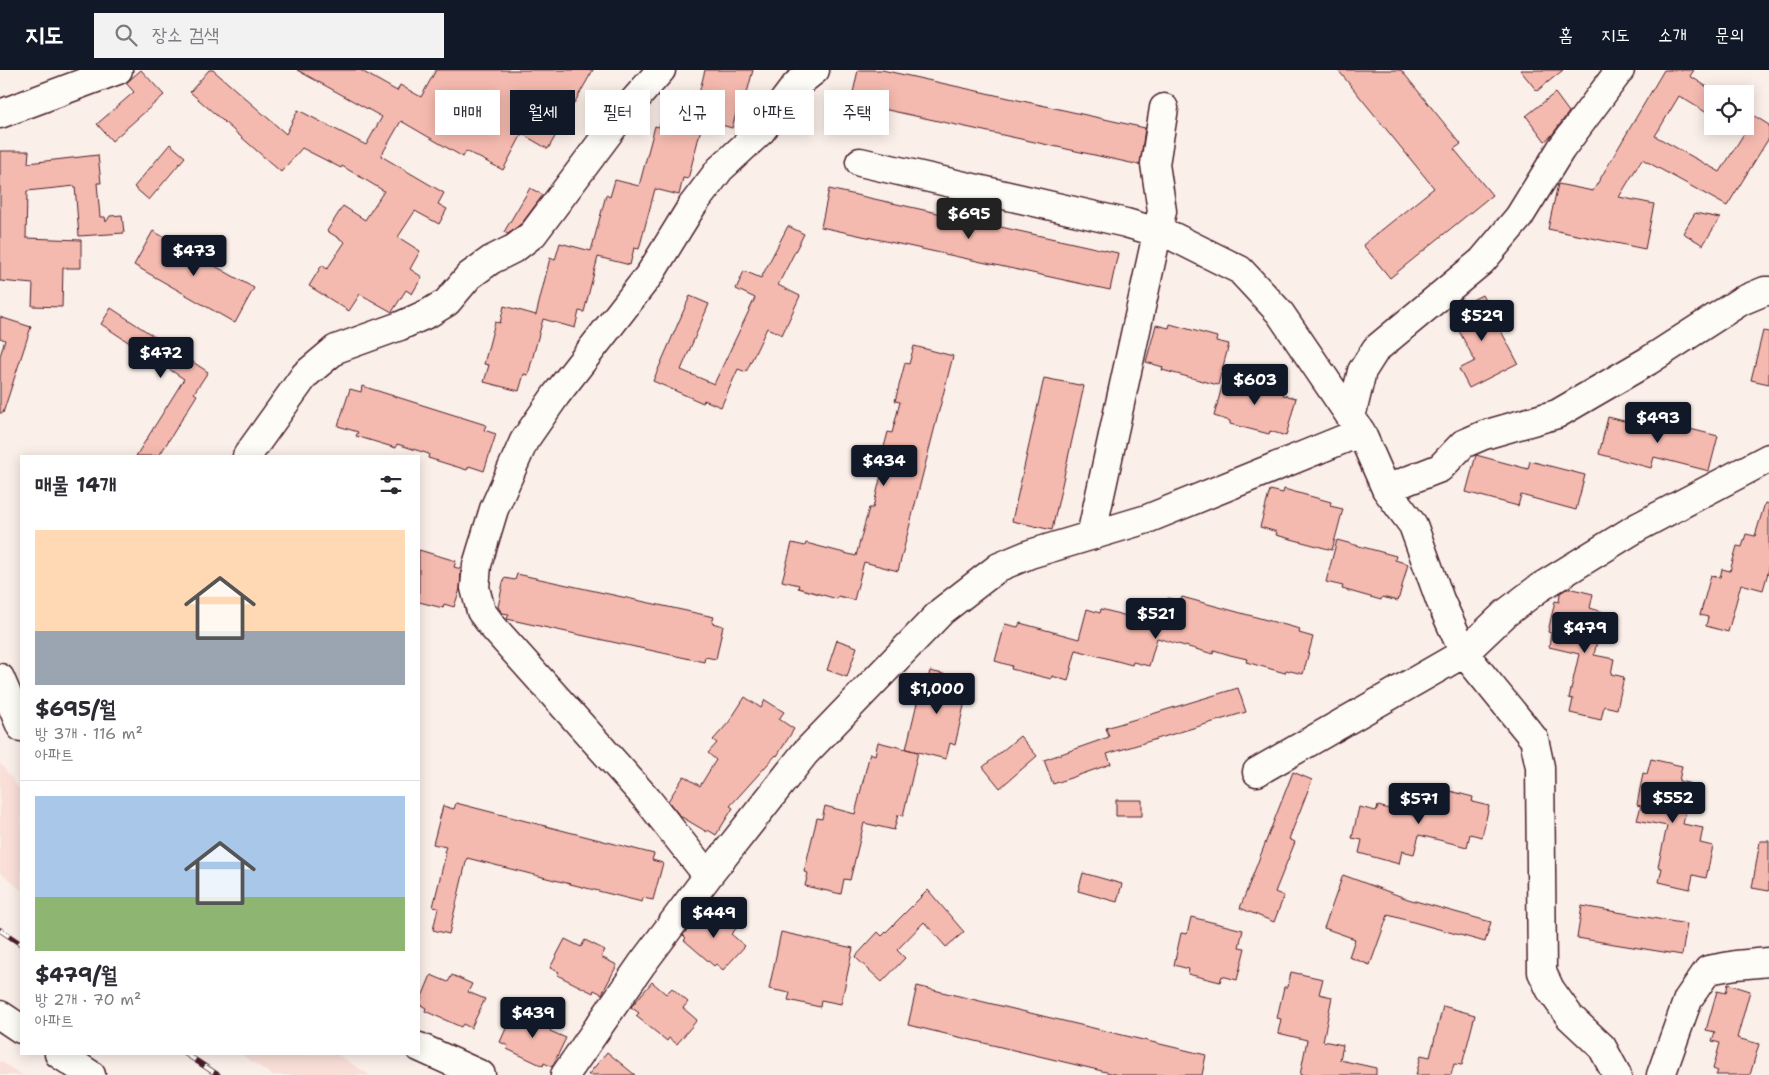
<!DOCTYPE html>
<html lang="ko">
<meta charset="utf-8">
<style>
:root{--surface:#fff;--page:#f2f2f3;--text:#2b2b33;--muted:#7c7c81;--line:#e1e1e2;--accent:#111827}
body{margin:0;font-family:"Shantell Sans","Poor Story",sans-serif;background:var(--page);color:var(--text);height:100vh;display:flex;flex-direction:column;font-size:19px;white-space:nowrap}
*{box-sizing:border-box;margin:0}
p{font-size:16px;color:var(--muted)}
.icon{flex:none;width:28px;height:28px;fill:none;stroke:currentColor;stroke-width:2;stroke-linecap:round;stroke-linejoin:round}
.map{position:relative;flex:1;overflow:hidden}
.drawer{position:absolute;left:20px;top:385px;width:400px;height:600px;display:flex;flex-direction:column;background:var(--surface);border-radius:0px;box-shadow:0 2px 12px #0003}
.drawer>*{flex:none}
.top-card{position:absolute;left:435px;top:20px;width:475px;height:45px;display:flex;gap:10px}
.buttons{position:absolute;left:1704px;top:15px;display:grid;gap:10px}
.buttons a{display:grid;place-items:center;width:50px;height:50px;border-radius:0px;background:var(--surface);box-shadow:0 2px 12px #0003;font-size:25px}
.price{position:absolute;translate:-50% -42px;padding:0 11px;border-radius:5px;background:var(--accent);color:#fff;font-size:16px;line-height:32px;filter:drop-shadow(0 1px 2px #0008)}
.price::after{content:'';position:absolute;left:50%;top:30px;width:15px;height:11px;margin-left:-8px;background:inherit;clip-path:polygon(0 0,100% 0,50% 100%)}
.price.active{background:#222;color:#fff}
ul{padding:0;list-style:none}
li{display:grid;align-content:center;gap:10px;height:265px;padding:0 15px}
li+li{border-top:1px solid var(--line)}
li span{display:grid;place-items:center;height:155px;border-radius:0px;color:#555}
li>.icon{margin-inline-start:auto}
span .icon{width:90px;height:90px;fill:#fffc;stroke-width:1}
li b{font-size:21px}
h2{display:flex;justify-content:space-between;align-items:center;height:60px;padding:0 15px;font-size:21px}
.chip{padding:0 18px;border-radius:0px;background:var(--surface);box-shadow:0 2px 12px #0003;font-size:18px;line-height:45px}
.chip.active{background:var(--accent);color:#fff}
header{display:flex;align-items:center;gap:30px;box-sizing:border-box;height:70px;padding:0 25px;background:var(--accent);color:#fff}
header strong{font-size:24px}
nav{display:flex;gap:28px;margin-inline-start:auto;font-size:18px}
.search{width:350px;height:45px;background:var(--page);display:flex;align-items:center;gap:12px;box-sizing:border-box;padding:0 18px;border-radius:0px;color:var(--muted);font-size:19px}
.map>svg:first-child{display:block}
.built{fill:#f9dfd8}
.building{fill:#f5baaf;stroke:#4a1f2b}
.lines{fill:none;stroke-linecap:round;stroke-linejoin:round}
.minor-casing{stroke:#4a1f2b;stroke-width:31}
.minor{stroke:#fdfcf7;stroke-width:28}
.rail-casing{stroke:#4a1f2b;stroke-width:5.5}
.rail{stroke:#fdfcf7;stroke-width:4;stroke-dasharray:11;stroke-linecap:butt}
</style>
<header>
<strong>지도</strong>
<div class="search"><svg class="icon" aria-label="search" viewBox="0 0 24 24"><circle cx="10" cy="10" r="6"/><path d="M15 15l6 6"/></svg>장소 검색</div>
<nav><a>홈</a><a>지도</a><a>소개</a><a>문의</a></nav>
</header>
<div class="map">
<svg width="1769" height="1005" viewBox="0 0 1769 1005">
<rect width="100%" height="100%" fill="#fbefe9"/>
<filter id="ink" filterUnits="userSpaceOnUse"><feTurbulence type="fractalNoise" baseFrequency=".02" numOctaves="2"/><feDisplacementMap in="SourceGraphic" scale="10" xChannelSelector="R" yChannelSelector="G"/><feConvolveMatrix kernelMatrix="1 2 1 2 8 2 1 2 1" color-interpolation-filters="sRGB"/></filter>
<g filter="url(#ink)">
<path class="built" d="M0,693L21,721V820L0,802Z
M241,984H337L369,1005H272Z
M0,991L22,1005H0Z"/>
<path class="building" d="M141,0L164,25L112,71L97,54L134,22L126,13Z
M209,0H213L286,64L298,40L366,75L382,47L297,0H360L397,21L400,15L421,27L436,0H593L548,79L522,64L503,100L466,81L463,87L401,51L381,86L444,123L438,134L447,139L439,154L415,141L398,167L420,181L410,199L422,207L412,224L406,220L392,242L360,224L349,241L309,216L322,195L327,199L345,172L327,161L343,136L365,150L384,121L342,96L341,98L302,78L281,102L190,22Z
M705,0H753L742,42L737,40L732,58L693,47Z
M858,0H882L1145,58L1140,95L851,32Z
M1338,0H1401L1461,74L1454,79L1492,125L1390,208L1363,175L1434,118Z
M1520,0H1563L1537,21Z
M1664,0H1694L1690,6L1712,20V46L1679,26L1655,66L1720,102L1745,62V40L1769,55V68L1727,136L1642,89L1619,127L1654,134L1645,179L1548,159L1558,114L1593,121Z
M1555,23L1569,42L1551,66L1545,71L1526,46Z
M664,40L703,51L688,109L683,108L679,125L655,119L639,179L634,178L630,195L598,187L584,242L579,241L575,258L543,249L528,305L524,304L519,321L484,312L489,295L484,294L495,252L500,253L504,236L536,245L550,188L555,190L560,173L591,181L606,125L610,127L615,110L639,116L655,56L659,57Z
M170,74L185,87L149,130L134,117Z
M0,81H29L28,93L98,85L101,113H97L100,147H105L106,152L110,146L122,145L124,163L79,166L75,116L27,121L26,168L81,170V198H63L62,237L32,236L33,214L0,211Z
M530,118L543,125L522,153L508,164L504,162Z
M829,119L1118,183L1110,220L821,157Z
M1695,143L1720,148L1703,175L1683,163Z
M788,156L804,164L778,215L800,226L782,265L767,258L746,302L738,299L721,337L704,330L703,333L653,311L690,226L709,234L681,300L714,314L755,228L736,219L744,201L761,208Z
M153,161L254,218L235,253L134,195Z
M1482,225L1518,293L1469,318L1459,299L1475,291L1449,242Z
M111,238L208,302L194,323L197,325L159,386H136L184,309L101,254Z
M0,247L31,257L3,343H0V286L5,270L0,268Z
M1170,254L1217,267L1216,271L1229,274L1218,315L1162,300L1163,297L1146,292L1156,255L1169,258Z
M1763,261L1769,262V314L1751,310Z
M914,276L953,286L898,501L864,492L854,530L838,526L837,529L798,518L799,515L782,511L792,473L805,476L806,473L856,486L869,438H873L882,401L878,400L888,362L892,363L900,332L895,331L905,293L909,294Z
M1225,305L1284,321L1283,325L1296,328L1286,366L1270,361L1269,364L1230,354V351L1214,346Z
M1044,308L1084,316L1052,460L1012,451Z
M362,316L486,355L484,360L496,364L484,401L469,396L467,400L428,388L429,384L397,374L396,378L356,366L358,362L338,356L350,319L361,322Z
M1608,347L1660,360L1662,352L1718,366L1709,401L1654,387L1651,398L1599,384Z
M1476,385L1528,399L1530,391L1585,405L1576,440L1521,425L1518,436L1466,422Z
M1284,419L1331,432L1330,436L1343,439L1332,480L1276,465L1277,462L1260,457L1270,420L1283,423Z
M1765,433L1769,434V499L1763,520L1741,514L1728,562L1706,556L1708,547L1700,545L1711,505L1720,508L1722,499L1730,501L1737,476L1742,477L1746,464L1755,466Z
M1337,470L1396,486L1395,490L1408,494L1398,531L1382,527L1381,530L1342,519L1343,516L1326,512Z
M419,480L456,491L454,497L461,499L460,519L454,537L444,534L443,538L419,532Z
M517,504L714,547L712,553L723,556L716,589L705,587L704,592L507,549L509,544L502,543L498,537L504,508L515,510Z
M1568,518L1593,524L1590,538L1603,542L1594,585L1614,589L1611,604L1624,607L1617,639L1604,636L1601,650L1570,643L1573,629L1569,628L1579,584L1549,577L1551,563L1548,562L1555,531L1559,532L1560,523Z
M1182,527L1300,559L1299,563L1313,567L1303,604L1286,600L1285,603L1246,592L1247,589L1230,585L1214,580L1213,584L1157,568L1149,596L1133,592L1132,595L1076,580L1068,611L1052,606L1051,609L1011,599L1012,596L995,591L1005,554L1018,557L1020,553L1079,569L1087,539L1100,543L1101,539L1160,555L1168,528L1180,531Z
M837,570L857,577L847,607L827,600Z
M930,601L965,609L961,626L966,627L955,675L950,673L946,689L906,679L922,612L927,613Z
M1238,618L1246,642L1107,684L1111,694L1053,714L1044,690L1109,667L1106,658Z
M745,627L761,638L765,630L784,642L779,649L794,659L777,686L776,685L730,736L733,738L716,765L708,760L707,762L680,746L668,731L684,706L700,716L716,690L708,683L717,673L713,670L729,652Z
M1020,666L1037,686L1000,718L983,697Z
M878,672L918,682L903,746L898,745L894,760L864,753L850,810L844,809L841,824L805,816L808,803L804,802L817,748L822,749L825,736L855,744L870,683L875,685Z
M1651,689L1682,696L1679,711L1692,714L1683,754L1703,758L1700,773L1713,776L1706,808L1693,805L1690,819L1659,812L1662,798L1658,797L1667,756L1637,750L1641,736L1637,735L1643,703L1647,704Z
M1293,702L1312,710L1289,769L1295,772L1275,822L1284,826L1274,852L1240,838Z
M1427,720L1444,725L1446,720L1473,727L1472,732L1489,736L1482,767L1470,764L1467,777L1419,765L1414,784L1402,781L1399,794L1359,783L1362,770L1352,768L1359,737L1376,741L1378,736L1420,747Z
M1116,730H1142V746H1116Z
M456,733L654,784L652,790L663,793L653,830L643,828L642,832L467,788L449,864L433,860L438,838L433,837L446,783L444,782L446,777L433,774L443,736L454,739Z
M1760,771H1769V821L1752,818Z
M1083,803L1122,814L1117,832L1078,821Z
M1343,805L1408,829L1491,852L1485,872L1388,845L1370,895L1349,887L1355,869L1324,858Z
M928,820L964,862L946,877L924,852L897,880L905,888L882,912L855,887L878,862L882,866Z
M1582,836L1687,854L1682,885L1577,868Z
M703,839L714,849L720,843L737,858L731,864L745,876L723,900L716,894L714,896L684,870L686,868L683,865Z
M1191,847L1243,860L1239,877L1245,878L1237,910L1222,906L1220,912L1188,904L1189,899L1174,895L1181,863L1187,864Z
M781,862L853,878L841,934L821,930L820,937L788,930L790,923L769,919Z
M565,869L581,877L585,870L605,880L601,887L617,895L602,924L594,920L593,923L557,905L559,902L550,898Z
M1291,902L1323,909L1319,924L1332,927L1323,971L1343,975L1340,990L1376,998V1005H1300L1307,970L1278,963L1281,949L1277,948L1284,917H1288Z
M431,905L448,912L452,905L472,914L468,922L485,929L471,958L463,954L461,957L425,941L426,938L419,934Z
M652,912L666,924L672,918L688,932L683,938L697,950L677,974L669,968L667,971L636,946L639,943L631,937Z
M1728,914L1750,921L1737,968L1759,974L1750,1005H1716L1718,1001L1713,999L1720,973L1712,971L1715,962L1706,960L1717,921L1726,923Z
M917,916L1206,985L1202,1005H1119L908,955Z
M1443,936L1475,945L1462,995L1454,994L1451,1005H1416L1421,985L1430,987Z
M513,943L530,951L534,944L554,953L550,961L566,968L552,997L544,993L543,996L507,979L508,976L500,972Z
M607,982L635,1005H588Z"/>
<g class="lines">
<g class="minor-casing">
<path id="minor" d="M0,44L118,0
M860,92L1126,153L1174,167L1240,200L1280,243L1361,362L1386,419L1413,455L1440,530L1464,583L1534,669L1540,697L1542,902L1550,919L1570,947L1602,977L1617,1005
M1351,347L1362,301L1376,279L1482,191L1519,147L1561,79L1620,0
M247,386L305,305L336,279L400,256L429,243L447,232L469,206L491,190L515,178L533,164L625,41L661,0
M1386,419L1440,398L1463,374L1484,365L1557,344L1648,291L1741,231L1765,221H1769
M1091,466L1162,141L1155,94L1164,38
M0,608L21,657
M1257,702L1464,583L1506,543L1539,518L1638,457L1769,388
M708,806L647,729L493,557L481,541L475,518L477,495L494,439L524,371L556,325L650,204L692,136L720,99L761,61L796,15L815,0
M0,945L21,959
M419,977L481,1005
M59,984L91,1005
M565,1005L642,894L708,806L805,683L942,541L999,497L1030,484L1147,449L1361,362
M1661,1005L1688,929L1708,900L1736,895L1769,892"/>
</g>
<use href="#minor" class="minor"/>
<g class="rail-casing">
<path id="rail" d="M0,860L21,874
M186,984L218,1005"/>
</g>
<use href="#rail" class="rail"/>
</g>
</g>
</svg>
<div class="buttons">
<a><svg class="icon" aria-label="locate" viewBox="0 0 24 24"><circle cx="12" cy="12" r="6"/><path d="M12 2v4M12 18v4M2 12h4M18 12h4"/></svg></a>
</div>
<b class="price active" style="left:969px;top:170px">$695</b>
<b class="price" style="left:194px;top:207px">$473</b>
<b class="price" style="left:1482px;top:272px">$529</b>
<b class="price" style="left:161px;top:309px">$472</b>
<b class="price" style="left:1255px;top:336px">$603</b>
<b class="price" style="left:1658px;top:374px">$493</b>
<b class="price" style="left:884px;top:417px">$434</b>
<b class="price" style="left:1156px;top:570px">$521</b>
<b class="price" style="left:1585px;top:584px">$479</b>
<b class="price" style="left:937px;top:645px">$1,000</b>
<b class="price" style="left:1673px;top:754px">$552</b>
<b class="price" style="left:1419px;top:755px">$571</b>
<b class="price" style="left:714px;top:869px">$449</b>
<b class="price" style="left:533px;top:969px">$439</b>
<div class="top-card">
<a class="chip">매매</a>
<a class="chip active">월세</a>
<a class="chip">필터</a>
<a class="chip">신규</a>
<a class="chip">아파트</a>
<a class="chip">주택</a>
</div>
<section class="drawer">
<h2>매물 14개<svg class="icon" aria-label="filters" viewBox="0 0 24 24"><path d="M4 7h16M4 17h16"/><circle cx="9" cy="7" r="2"/><circle cx="15" cy="17" r="2"/></svg></h2>
<ul>
<li><span style="background:linear-gradient(#ffd9b3 65%,#9aa5b1 0)"><svg class="icon" aria-label="home" viewBox="0 0 24 24"><path d="M3 11l9-7 9 7M6 9v11h12V9"/></svg></span><div><b>$695/월</b><p>방 3개 · 116 m²</p><p>아파트</p></div></li>
<li><span style="background:linear-gradient(#a9c7e8 65%,#8fb573 0)"><svg class="icon" aria-label="home" viewBox="0 0 24 24"><path d="M3 11l9-7 9 7M6 9v11h12V9"/></svg></span><div><b>$479/월</b><p>방 2개 · 70 m²</p><p>아파트</p></div></li>
</ul>
</section>
</div>
